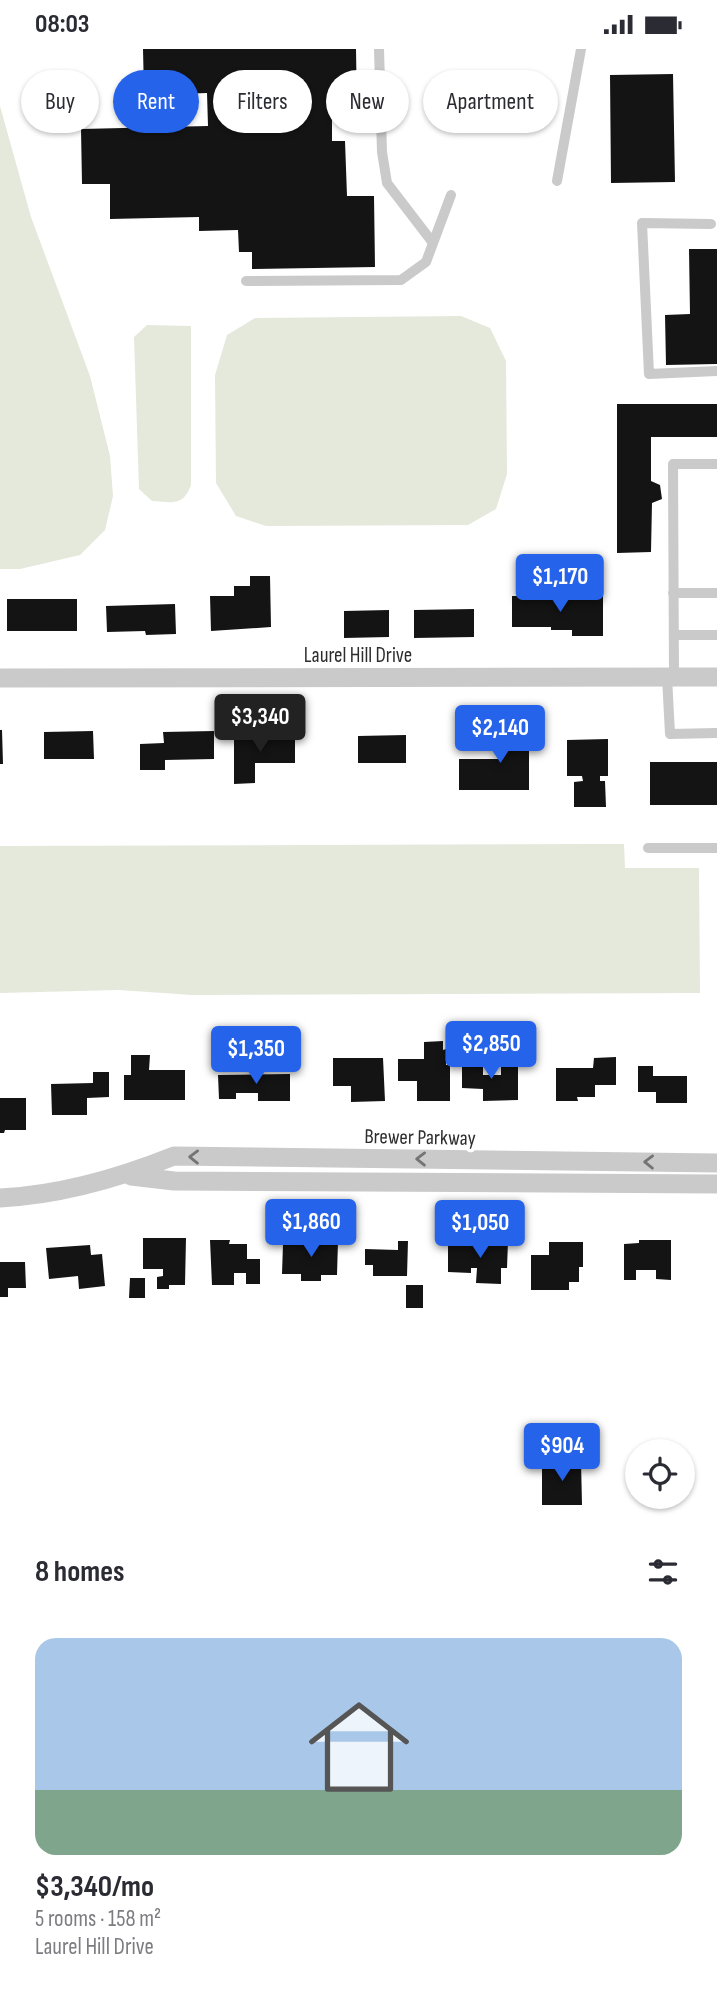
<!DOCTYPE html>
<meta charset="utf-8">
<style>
:root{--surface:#fff;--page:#f2f2f3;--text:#2b2b33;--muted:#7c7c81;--accent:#2563eb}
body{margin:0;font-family:"Sofia Sans Condensed",sans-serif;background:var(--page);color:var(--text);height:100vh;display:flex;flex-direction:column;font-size:26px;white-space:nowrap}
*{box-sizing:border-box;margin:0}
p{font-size:23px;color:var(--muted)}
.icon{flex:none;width:38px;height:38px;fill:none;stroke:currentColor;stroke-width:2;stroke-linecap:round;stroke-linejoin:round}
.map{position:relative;height:1481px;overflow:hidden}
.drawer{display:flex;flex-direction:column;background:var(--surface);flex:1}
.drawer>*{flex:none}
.top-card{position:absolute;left:21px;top:21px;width:676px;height:63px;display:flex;gap:14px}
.buttons{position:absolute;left:625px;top:1390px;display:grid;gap:14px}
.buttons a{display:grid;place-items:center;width:70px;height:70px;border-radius:50%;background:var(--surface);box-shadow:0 2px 5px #0004;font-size:35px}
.price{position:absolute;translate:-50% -60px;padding:0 16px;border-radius:7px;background:var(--accent);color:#fff;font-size:23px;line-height:46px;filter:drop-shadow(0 2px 4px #0008)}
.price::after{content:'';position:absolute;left:50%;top:42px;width:21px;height:16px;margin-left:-10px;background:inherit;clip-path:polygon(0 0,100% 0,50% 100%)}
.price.current{background:#222;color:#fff}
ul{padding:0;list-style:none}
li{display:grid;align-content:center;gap:14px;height:371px;padding:0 35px}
li span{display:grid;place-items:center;height:217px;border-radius:21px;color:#555}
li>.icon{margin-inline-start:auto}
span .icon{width:126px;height:126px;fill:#fffc;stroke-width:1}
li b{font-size:30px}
h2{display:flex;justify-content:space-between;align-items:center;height:84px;padding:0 35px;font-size:30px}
.tag{padding:0 24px;border-radius:32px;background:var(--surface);box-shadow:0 2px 5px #0004;font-size:24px;line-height:63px}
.tag.current{background:var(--accent);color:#fff}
.status{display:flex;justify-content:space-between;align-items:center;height:49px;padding:0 35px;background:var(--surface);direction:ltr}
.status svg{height:19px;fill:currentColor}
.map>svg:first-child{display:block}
.green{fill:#e4e9db}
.building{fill:#141414}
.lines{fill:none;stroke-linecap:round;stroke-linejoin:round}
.service{stroke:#cacaca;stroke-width:10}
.minor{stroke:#cacaca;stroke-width:19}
.oneway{stroke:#747474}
.labels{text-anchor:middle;stroke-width:7;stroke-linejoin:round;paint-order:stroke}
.street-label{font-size:21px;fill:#2d2d2d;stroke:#fff}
</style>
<div class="status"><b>08:03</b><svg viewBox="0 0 49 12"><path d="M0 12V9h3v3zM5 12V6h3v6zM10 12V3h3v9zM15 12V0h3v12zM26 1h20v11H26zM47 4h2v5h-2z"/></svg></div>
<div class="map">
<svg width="717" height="1481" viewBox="0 0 717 1481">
<rect width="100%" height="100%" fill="#fff"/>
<path class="green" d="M0,57L31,168L90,327L110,407L113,447L105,481L80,506L20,520H0Z
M461,267L490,279L506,312L507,425L496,460L468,476L266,477L236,467L216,434L215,326L227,286L255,269Z
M147,276L191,277V436C183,458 172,453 152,452L139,440L134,288Z
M624,795L625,819H699L700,944L192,946L119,941L0,944V797Z"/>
<path class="building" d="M143,0H356L357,62L332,63V92H345L347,147H374L375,218L252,220V203H239L238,181L199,182V168L110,170V135H82L81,80L208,77L207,44L180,45V55L170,56V43L144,44Z
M673,25L675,133L611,134L610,26Z
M689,200H717V315L666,316L665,266L690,265Z
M617,355H717V388H651V432L660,436L662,450L652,454L651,503L617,504Z
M250,527H270L271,578L211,582L210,547H234V537H250Z
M512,547H603V587H572V581H551V578H512Z
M7,550H77V582H7Z
M175,555L176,585L146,586L145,582L107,583L106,557Z
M474,560V588L414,589V561Z
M389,561V588L344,589V562Z
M499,678H529V741H459V710H499Z
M0,681H2L3,715H0Z
M93,682L94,710H44V683Z
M214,682V710L165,711V721H140V695L164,694L163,683Z
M234,686H295V714H255V734L234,735Z
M406,686V714H358V687Z
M608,690V727H600V732H605L606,758H574V733L583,732L582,727H567V691Z
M650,713H717V756H650Z
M443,992V1001L446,1000V1016H450V1052H417V1032H398V1010H424V993Z
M131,1006H150L149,1021H185V1051H124V1026H131Z
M616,1008V1036H595V1048H577L578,1052H556V1019H593L594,1009Z
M333,1009H383L385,1052L351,1053V1037H333Z
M462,1010H483V1026H501V1017H518V1051L483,1052V1040L462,1039Z
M638,1017H653V1027H687V1054H656V1043H638Z
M93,1023H109V1048L87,1049V1066H52L51,1035L93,1034Z
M290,1025V1052H258V1044H236V1050H219L218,1026Z
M0,1049H26V1081H5L4,1084H0Z
M143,1189H186L185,1236H169V1240H157V1228L163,1227V1220H143Z
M210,1191H230L229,1195H247V1210H260V1235H246V1224H234V1236H212Z
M304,1191L338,1192L337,1226H321V1232H301V1225H282L283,1195H304Z
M470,1191L508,1192L507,1219H501V1235L476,1234L477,1219H471V1224L448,1223V1196L469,1197Z
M639,1191H671V1231L656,1230V1221H636V1231H624V1195L639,1194Z
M398,1192H408L407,1227H373V1216H365V1200L398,1201Z
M549,1193H583V1218H579V1233H569V1241H531V1206H549Z
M90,1196L91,1206L102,1205L105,1237L79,1240L78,1227L49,1230L46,1199Z
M0,1213H25L26,1239H8V1248H0Z
M130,1229H145V1249H129Z
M406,1236H423V1259H406Z
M542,1411H581L582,1456H542Z"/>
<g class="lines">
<path class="service" d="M379,0L382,103L387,134L433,194
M557,132L581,0
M711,175L642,174L649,325L717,322
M246,232L401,231L426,213L451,146
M673,544H717
M674,586H717
M667,628L670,685L717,684
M674,628L673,415H717
M648,799H717"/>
<path class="minor" d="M0,629L717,628
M131,1127L174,1132L717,1135
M0,1149C60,1146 119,1129 174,1107L717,1114"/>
</g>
<defs><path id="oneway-chevron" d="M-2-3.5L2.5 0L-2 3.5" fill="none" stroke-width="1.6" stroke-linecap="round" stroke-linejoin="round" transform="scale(1.75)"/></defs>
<g class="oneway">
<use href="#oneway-chevron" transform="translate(194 1108) rotate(-179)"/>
<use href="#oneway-chevron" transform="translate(421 1110) rotate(-179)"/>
<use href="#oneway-chevron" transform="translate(649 1113) rotate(-179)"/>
</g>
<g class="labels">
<g class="street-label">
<text x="358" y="613">Laurel Hill Drive</text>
<text transform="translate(420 1088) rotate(1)" y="7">Brewer Parkway</text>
</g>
</g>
</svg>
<div class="buttons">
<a><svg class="icon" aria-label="locate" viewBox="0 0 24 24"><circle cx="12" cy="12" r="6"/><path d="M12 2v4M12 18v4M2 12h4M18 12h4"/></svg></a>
</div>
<b class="price" style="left:560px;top:565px">$1,170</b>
<b class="price current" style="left:260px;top:705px">$3,340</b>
<b class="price" style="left:500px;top:716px">$2,140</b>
<b class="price" style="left:491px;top:1032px">$2,850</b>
<b class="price" style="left:256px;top:1037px">$1,350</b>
<b class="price" style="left:311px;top:1210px">$1,860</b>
<b class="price" style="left:480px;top:1211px">$1,050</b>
<b class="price" style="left:562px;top:1434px">$904</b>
<div class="top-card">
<a class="tag">Buy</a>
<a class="tag current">Rent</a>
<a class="tag">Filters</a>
<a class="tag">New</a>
<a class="tag">Apartment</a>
</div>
</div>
<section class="drawer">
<h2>8 homes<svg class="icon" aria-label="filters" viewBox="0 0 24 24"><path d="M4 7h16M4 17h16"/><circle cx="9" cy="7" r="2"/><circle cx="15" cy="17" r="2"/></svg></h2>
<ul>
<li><span style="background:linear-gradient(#a9c7e8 70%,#7fa58c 0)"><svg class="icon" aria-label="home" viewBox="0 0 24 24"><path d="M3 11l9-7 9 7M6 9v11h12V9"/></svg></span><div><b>$3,340/mo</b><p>5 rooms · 158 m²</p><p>Laurel Hill Drive</p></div></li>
</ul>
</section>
